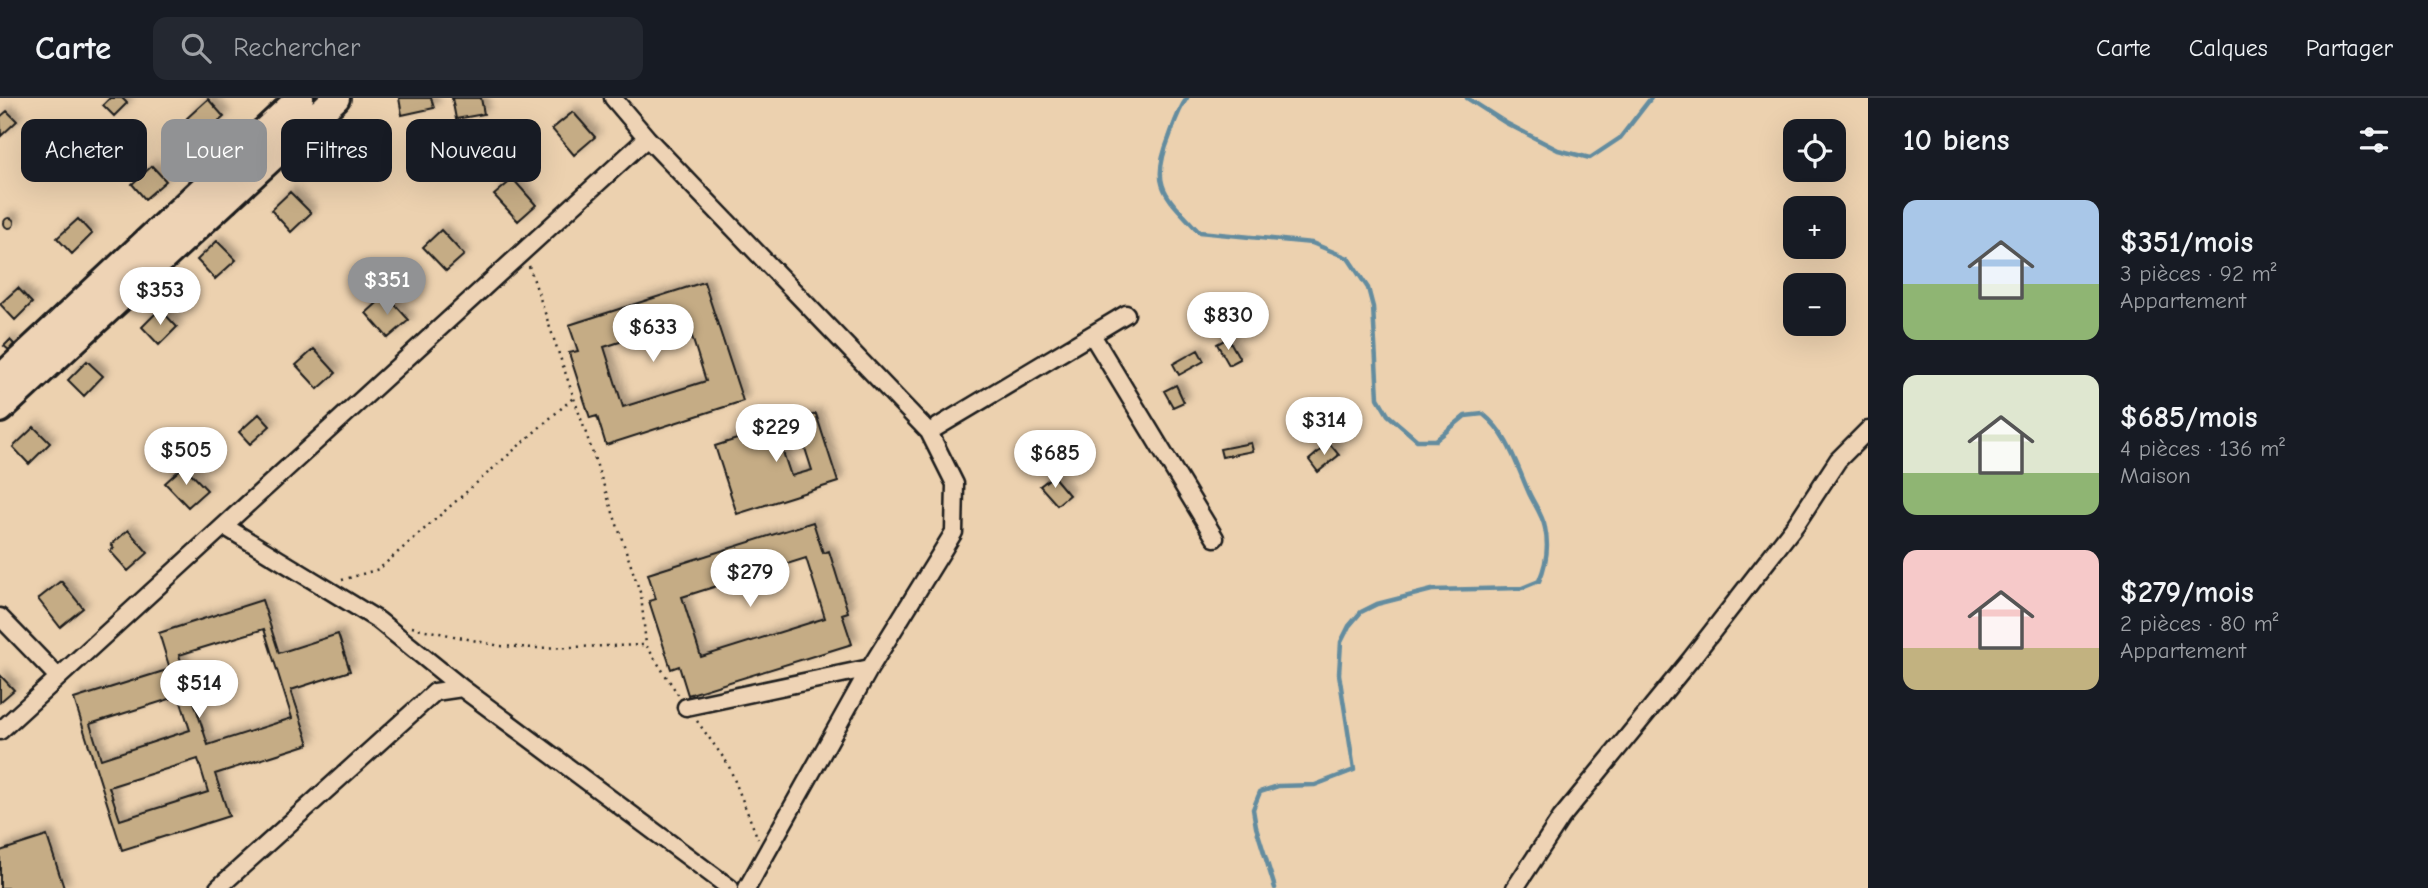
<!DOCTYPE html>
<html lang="fr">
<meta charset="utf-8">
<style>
:root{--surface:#171b24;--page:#242831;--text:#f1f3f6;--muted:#9ea1a6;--line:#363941;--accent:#919294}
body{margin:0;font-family:"Comic Neue",sans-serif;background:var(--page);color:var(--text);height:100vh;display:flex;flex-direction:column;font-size:26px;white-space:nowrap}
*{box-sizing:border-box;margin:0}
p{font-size:23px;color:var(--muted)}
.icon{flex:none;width:38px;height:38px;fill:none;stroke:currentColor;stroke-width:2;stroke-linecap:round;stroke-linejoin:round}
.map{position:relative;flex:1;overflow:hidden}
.details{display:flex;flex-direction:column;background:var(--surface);width:560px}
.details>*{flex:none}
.guide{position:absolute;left:21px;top:21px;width:665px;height:63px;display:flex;gap:14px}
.controls{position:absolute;left:1783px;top:21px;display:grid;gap:14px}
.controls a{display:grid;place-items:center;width:63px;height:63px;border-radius:14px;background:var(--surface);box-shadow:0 7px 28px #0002;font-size:35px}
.price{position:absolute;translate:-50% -60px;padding:0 16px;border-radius:24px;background:#fff;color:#222;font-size:23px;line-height:46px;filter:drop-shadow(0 2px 4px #0008)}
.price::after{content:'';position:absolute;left:50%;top:42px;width:21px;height:16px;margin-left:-10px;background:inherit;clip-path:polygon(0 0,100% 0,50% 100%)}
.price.current{background:var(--accent);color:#fff}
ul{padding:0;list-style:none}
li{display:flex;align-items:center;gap:21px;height:175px;padding:0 35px}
li span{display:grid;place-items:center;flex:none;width:196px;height:140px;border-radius:14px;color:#555}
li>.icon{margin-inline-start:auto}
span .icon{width:84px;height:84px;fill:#fffc;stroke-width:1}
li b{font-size:30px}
h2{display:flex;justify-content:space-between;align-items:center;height:84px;padding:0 35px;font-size:30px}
.chip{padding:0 24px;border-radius:14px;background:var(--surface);box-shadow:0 7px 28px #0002;font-size:24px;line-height:63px}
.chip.current{background:var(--accent);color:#fff}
header{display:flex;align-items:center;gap:42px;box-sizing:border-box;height:98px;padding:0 35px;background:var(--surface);border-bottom:2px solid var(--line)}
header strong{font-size:33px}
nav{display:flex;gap:38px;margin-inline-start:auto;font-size:24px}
.search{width:490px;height:63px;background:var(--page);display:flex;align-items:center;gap:18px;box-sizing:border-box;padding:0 24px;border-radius:14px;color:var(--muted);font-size:26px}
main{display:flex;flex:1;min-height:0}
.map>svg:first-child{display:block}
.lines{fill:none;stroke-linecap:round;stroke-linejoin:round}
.stream{stroke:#648c9f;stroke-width:4.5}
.building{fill:#c5ac85;stroke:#1c1c1c;stroke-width:2;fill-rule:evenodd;filter:url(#shadow)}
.street-casing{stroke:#1c1c1c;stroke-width:21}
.primary-casing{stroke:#1c1c1c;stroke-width:32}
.path{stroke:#1c1c1c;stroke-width:2.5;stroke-dasharray:2 5;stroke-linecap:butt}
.street{stroke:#eed3b5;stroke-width:16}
.primary{stroke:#eed3b5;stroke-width:26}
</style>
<header>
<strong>Carte</strong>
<div class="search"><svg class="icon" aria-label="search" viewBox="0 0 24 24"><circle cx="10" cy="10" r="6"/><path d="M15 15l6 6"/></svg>Rechercher</div>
<nav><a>Carte</a><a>Calques</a><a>Partager</a></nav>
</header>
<main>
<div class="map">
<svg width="1868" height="790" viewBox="0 0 1868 790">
<defs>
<filter id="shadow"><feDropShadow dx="5.5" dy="-5.5" stdDeviation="3.5" flood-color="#0004"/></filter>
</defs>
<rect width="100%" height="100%" fill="#ecd1af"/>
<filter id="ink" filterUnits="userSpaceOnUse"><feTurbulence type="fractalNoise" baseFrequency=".0143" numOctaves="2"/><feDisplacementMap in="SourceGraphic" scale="14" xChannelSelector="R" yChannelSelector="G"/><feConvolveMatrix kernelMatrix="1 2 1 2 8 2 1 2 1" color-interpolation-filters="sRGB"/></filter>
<g filter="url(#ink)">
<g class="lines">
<path class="stream" d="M1187,0C1178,12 1174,26 1169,40C1149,90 1167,98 1199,134L1312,145L1348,160L1368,190L1373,209L1378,300L1388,317L1417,342H1436L1465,318L1483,316C1509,337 1516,366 1529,395C1534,406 1543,418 1545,430C1549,448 1546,467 1539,483L1522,490L1432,492L1377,506L1361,514L1349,528L1341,544L1339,576L1354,672L1315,687L1278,688L1260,694L1253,711L1256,729L1275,790
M1467,0L1506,25L1558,52L1590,60L1620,40L1651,0"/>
</g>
<path class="building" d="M110,0H122L127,5L114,18L103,7Z
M399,0H431L434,10L402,17Z
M452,0H481L484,16L456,21Z
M208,1L224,19L203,37L187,20Z
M7,13L17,23L1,38L0,19Z
M573,14L595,39L574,57L552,31Z
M347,30L367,50L350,66L331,45Z
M152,68L166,83L145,101L132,86Z
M513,81L536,107L518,123L494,97Z
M290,94L311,115L291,134L271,112Z
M4 125a5 5 0 1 1 10 0a5 5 0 1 1-10 0Z
M78,121L92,136L72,156L57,140Z
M441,132L464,157L446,173L423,149Z
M217,143L236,162L215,181L197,162Z
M704,184L743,303L606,347L597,318L590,320L569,255L578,253L569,227ZM687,223L706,283L623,309L604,249Z
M18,190L32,205L15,222L0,206Z
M386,197L409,222L388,240L366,215Z
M160,211L177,229L159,247L142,229Z
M1228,240L1240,261L1229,267L1217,246Z
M10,242L14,246L9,252L4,248Z
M314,251L336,275L318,291L296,267Z
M1198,252L1204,263L1179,277L1173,266Z
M87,263L103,278L84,298L68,282Z
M1176,287L1184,304L1173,309L1164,293Z
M259,316L270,328L250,346L239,334Z
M816,316L838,384L737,416L715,348ZM802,341L812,372L791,378L781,348Z
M34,329L50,345L29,366L13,349Z
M1251,345L1253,353L1222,359L1220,351Z
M1329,345L1339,357L1318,374L1309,362Z
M184,368L207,392L188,409L165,385Z
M1053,378L1069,397L1057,407L1040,388Z
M813,424L823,455L829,453L848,514L842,516L852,546L688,597L679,568L671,571L649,503L656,501L648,476ZM806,460L825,520L701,559L682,499Z
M128,432L148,455L128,473L110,453L114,450L111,447Z
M61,483L83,510L60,529L38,501Z
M262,502L279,555L338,536L350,573L291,592L309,646L215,676L229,718L122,752L74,601L170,571L159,535ZM264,531L292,620L208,647L179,557ZM179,598L190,632L101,661L90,626ZM198,661L208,694L120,722L109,689Z
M0,577L14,592L0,604Z
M47,738L64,790H0V753Z"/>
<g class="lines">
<g class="street-casing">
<path id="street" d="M613,0L647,40L929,334L955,386L954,434L870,570L747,790
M1092,237L1215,440
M929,334L1126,216
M224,428L378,522L462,590
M0,519L58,579
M686,609L870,570
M0,633L647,40
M218,790L435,594L462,590L730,790
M1515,790L1561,720L1691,561L1796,426L1838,362L1868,332"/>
</g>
<g class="primary-casing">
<path id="primary" d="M0,281L300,0
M0,311L336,0"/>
</g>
<path class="path" d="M529,168L641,497L646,547L679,598
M342,482L379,471L573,300
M412,529L500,548L535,550L645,547
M697,623L728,666L758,741"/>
<use href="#street" class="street"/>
<use href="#primary" class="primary"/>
</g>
</g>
</svg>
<div class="controls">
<a><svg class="icon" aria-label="locate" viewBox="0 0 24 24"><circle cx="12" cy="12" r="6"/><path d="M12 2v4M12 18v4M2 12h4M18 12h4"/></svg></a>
<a>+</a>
<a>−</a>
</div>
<b class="price current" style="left:387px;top:219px">$351</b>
<b class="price" style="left:160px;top:229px">$353</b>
<b class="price" style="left:1228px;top:254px">$830</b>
<b class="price" style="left:653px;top:266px">$633</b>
<b class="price" style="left:1324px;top:359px">$314</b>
<b class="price" style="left:776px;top:366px">$229</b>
<b class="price" style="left:186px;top:389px">$505</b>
<b class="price" style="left:1055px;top:392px">$685</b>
<b class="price" style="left:750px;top:511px">$279</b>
<b class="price" style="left:199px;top:622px">$514</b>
<div class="guide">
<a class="chip">Acheter</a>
<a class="chip current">Louer</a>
<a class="chip">Filtres</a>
<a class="chip">Nouveau</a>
</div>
</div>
<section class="details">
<h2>10 biens<svg class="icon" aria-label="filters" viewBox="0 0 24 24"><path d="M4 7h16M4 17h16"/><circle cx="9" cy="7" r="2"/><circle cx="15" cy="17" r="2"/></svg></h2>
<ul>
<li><span style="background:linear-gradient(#a9c7e8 60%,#8fb573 0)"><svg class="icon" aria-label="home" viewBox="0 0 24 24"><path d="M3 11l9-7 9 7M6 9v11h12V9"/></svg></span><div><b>$351/mois</b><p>3 pièces · 92 m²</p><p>Appartement</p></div></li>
<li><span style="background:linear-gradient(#dfe7d0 70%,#8fb573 0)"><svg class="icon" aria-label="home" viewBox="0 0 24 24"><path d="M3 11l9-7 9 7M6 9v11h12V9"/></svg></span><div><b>$685/mois</b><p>4 pièces · 136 m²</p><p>Maison</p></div></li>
<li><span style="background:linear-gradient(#f6c9c9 70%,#c2b280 0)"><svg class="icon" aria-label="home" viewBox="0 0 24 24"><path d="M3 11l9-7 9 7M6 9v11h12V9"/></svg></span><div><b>$279/mois</b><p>2 pièces · 80 m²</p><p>Appartement</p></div></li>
</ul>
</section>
</main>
